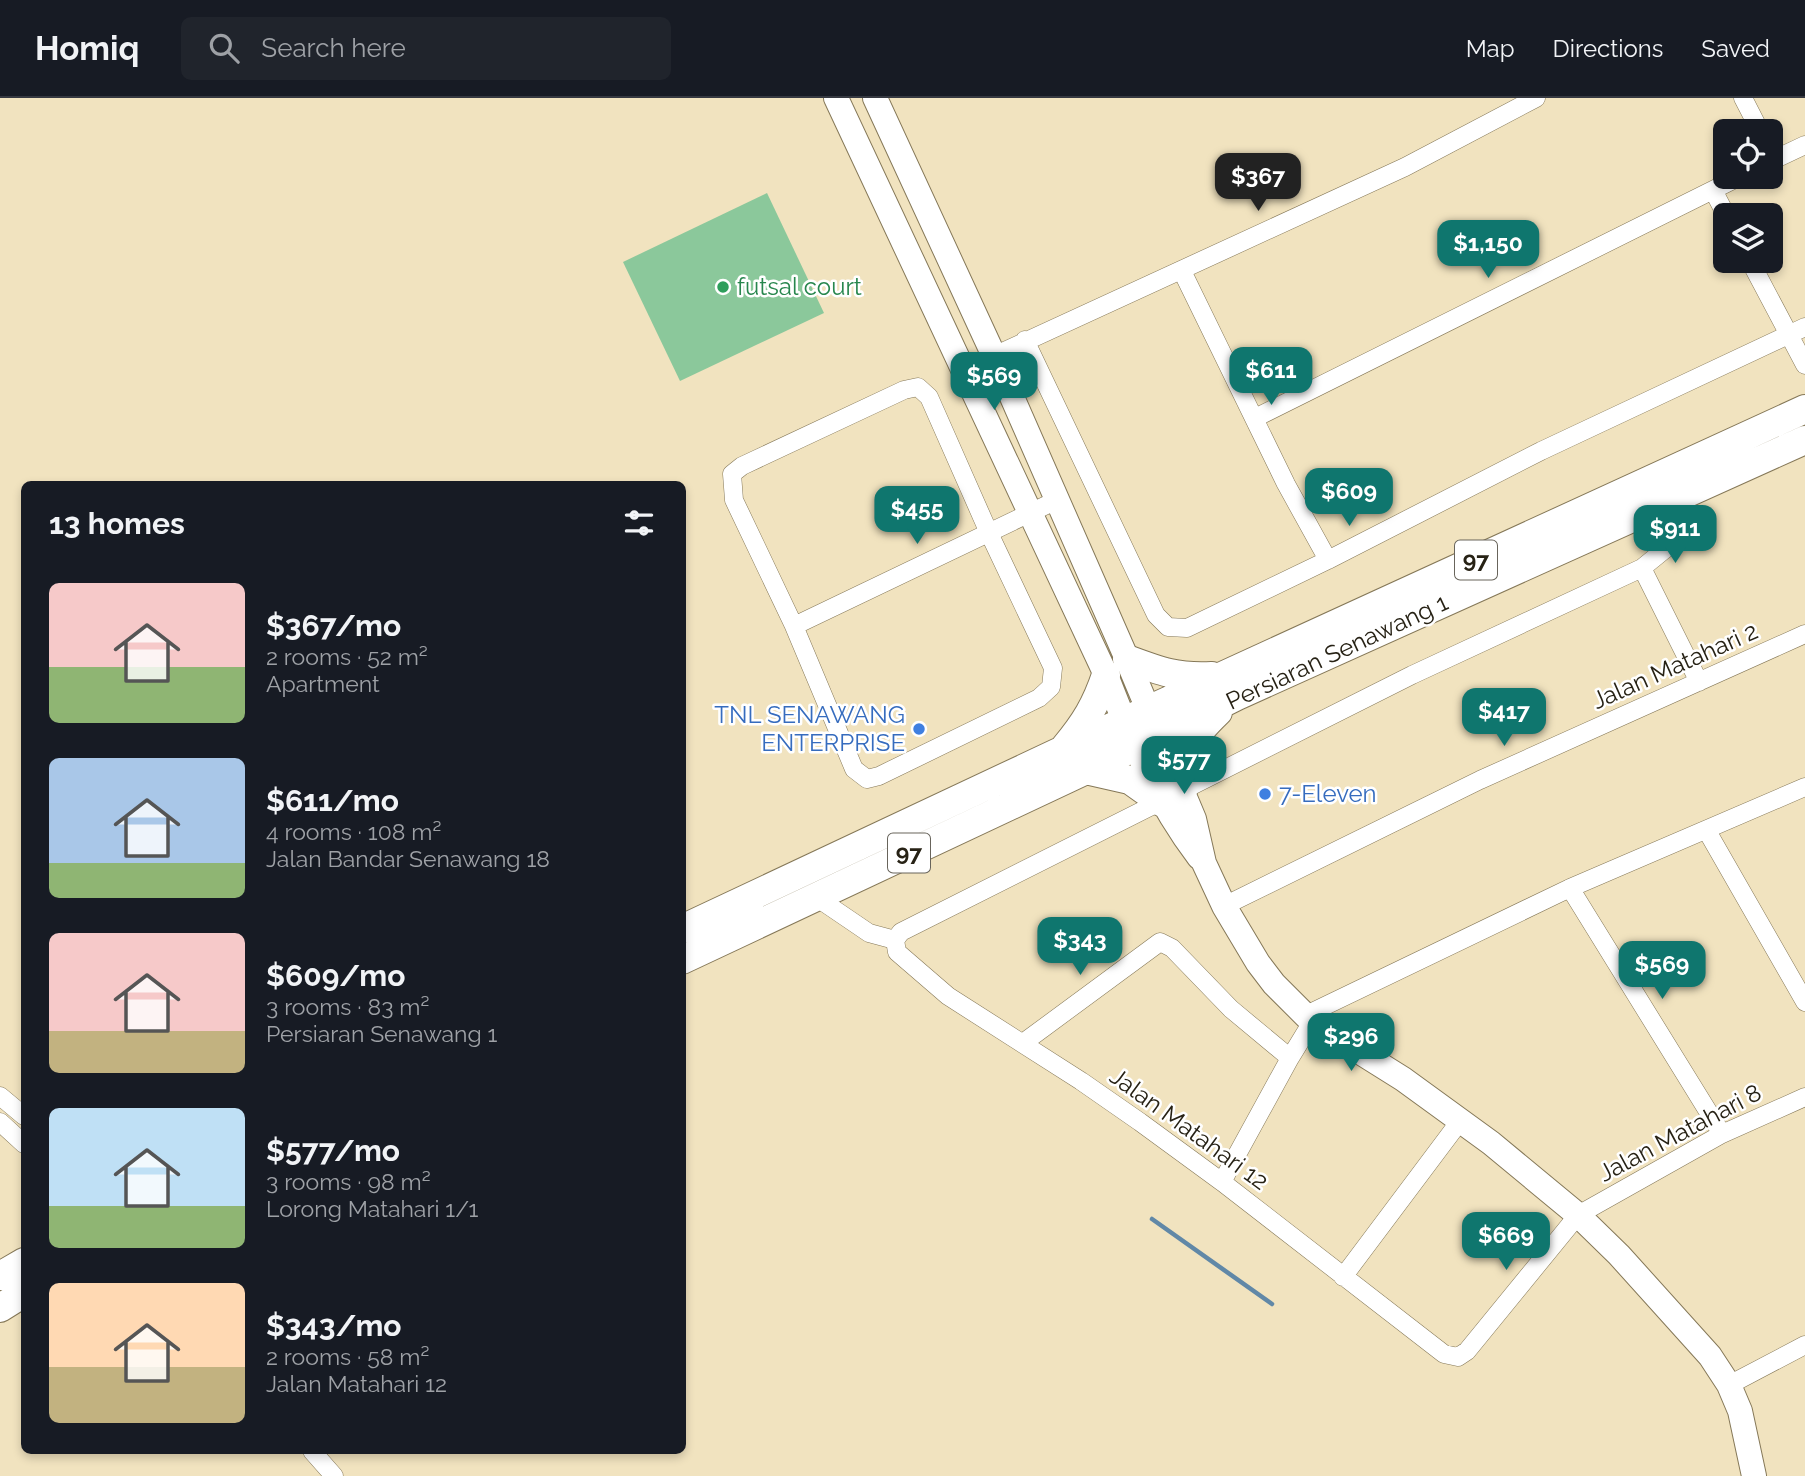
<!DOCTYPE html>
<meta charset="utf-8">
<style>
:root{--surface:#171b24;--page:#20242c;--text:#f1f3f6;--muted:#9ea1a6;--line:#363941;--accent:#0f766e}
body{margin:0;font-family:Raleway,sans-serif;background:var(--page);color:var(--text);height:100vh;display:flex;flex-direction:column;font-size:26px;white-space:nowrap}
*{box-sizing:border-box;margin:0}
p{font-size:23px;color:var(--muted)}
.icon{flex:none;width:38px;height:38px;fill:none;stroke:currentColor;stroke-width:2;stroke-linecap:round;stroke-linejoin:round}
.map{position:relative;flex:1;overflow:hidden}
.details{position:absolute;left:21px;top:383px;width:665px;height:973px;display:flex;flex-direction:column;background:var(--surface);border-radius:10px;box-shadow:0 4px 10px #0003}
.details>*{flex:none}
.controls{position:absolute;left:1713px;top:21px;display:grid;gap:14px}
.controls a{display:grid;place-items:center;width:70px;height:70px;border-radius:10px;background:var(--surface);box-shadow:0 4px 10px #0003;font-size:35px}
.price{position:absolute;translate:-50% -60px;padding:0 16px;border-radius:14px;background:var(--accent);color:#fff;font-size:23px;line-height:46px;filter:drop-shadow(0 2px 4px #0008)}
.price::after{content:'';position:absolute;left:50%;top:42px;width:21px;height:16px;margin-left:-10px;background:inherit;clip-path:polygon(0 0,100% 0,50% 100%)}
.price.selected{background:#222;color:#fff}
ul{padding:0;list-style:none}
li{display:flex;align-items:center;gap:21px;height:175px;padding:0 28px}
li span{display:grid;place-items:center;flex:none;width:196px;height:140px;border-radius:10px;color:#555}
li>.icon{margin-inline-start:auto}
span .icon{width:84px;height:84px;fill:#fffc;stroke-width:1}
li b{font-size:30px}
h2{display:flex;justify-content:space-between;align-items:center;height:84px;padding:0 28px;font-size:30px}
header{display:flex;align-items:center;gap:42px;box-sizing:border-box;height:98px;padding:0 35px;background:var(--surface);border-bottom:2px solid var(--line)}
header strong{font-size:33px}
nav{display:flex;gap:38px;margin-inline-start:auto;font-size:24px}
.search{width:490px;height:63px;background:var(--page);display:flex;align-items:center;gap:18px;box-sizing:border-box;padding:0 24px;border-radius:10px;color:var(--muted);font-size:26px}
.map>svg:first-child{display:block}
.green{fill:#8bc89b}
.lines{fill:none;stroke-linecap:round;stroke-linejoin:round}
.stream{stroke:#6188a7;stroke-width:4.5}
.street-casing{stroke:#857858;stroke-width:19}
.secondary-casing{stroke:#857858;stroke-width:26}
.primary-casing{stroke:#857858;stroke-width:30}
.street{stroke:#fff;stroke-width:18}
.secondary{stroke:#fff;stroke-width:24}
.primary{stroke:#fff;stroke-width:28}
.leisure-dot{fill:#2e9e5b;stroke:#fff;stroke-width:2.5}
.shop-dot{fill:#3f7fe0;stroke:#fff;stroke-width:2.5}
.labels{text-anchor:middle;stroke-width:5;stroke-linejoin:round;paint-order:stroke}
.shield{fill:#fff;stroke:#68645b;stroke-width:2}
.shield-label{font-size:23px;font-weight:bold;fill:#272215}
.leisure-label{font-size:24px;fill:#27864d;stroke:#fff;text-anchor:start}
.street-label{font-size:24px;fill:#272215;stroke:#fff}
.shop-label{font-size:24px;fill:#366cbe;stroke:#fff;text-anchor:end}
</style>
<header>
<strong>Homiq</strong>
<div class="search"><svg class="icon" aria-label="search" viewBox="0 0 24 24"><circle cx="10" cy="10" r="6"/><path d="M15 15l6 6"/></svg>Search here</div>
<nav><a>Map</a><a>Directions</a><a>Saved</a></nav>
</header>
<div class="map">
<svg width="1805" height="1378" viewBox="0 0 1805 1378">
<rect width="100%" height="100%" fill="#f1e3bf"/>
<path class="green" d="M767,95L824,215L680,283L623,164Z"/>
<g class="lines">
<path class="stream" d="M1152,1121L1272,1206"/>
<g class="street-casing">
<path id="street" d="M1743,0L1760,33
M1771,63L1805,47
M1713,92L1726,117
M1750,163L1805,267
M1182,173L1286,386L1328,462
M1025,242L1156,517L1168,529L1187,530L1328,462L1541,353L1805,229
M994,258L1405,69L1536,0
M918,289L929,299L989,435L1053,570L1051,589L1039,600L879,678L867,681L854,671L794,528L734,402L732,376L742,368L904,292Z
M1255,320L1739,79
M1642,470L1699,584
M794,528L1057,402
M1707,733L1805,904
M1570,790L1722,1036
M816,799L869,835L895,842
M1224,808L1480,682L1805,536
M895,842L897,854L948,898L1081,983L1140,1024L1222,1084L1444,1256L1458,1259L1467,1253L1578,1117L1722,1036L1805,999
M895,842L901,834L1412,577L1642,470L1685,435
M1306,917L1570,790L1805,689
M1023,945L1160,844L1172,850L1231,911L1290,960
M0,998L24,1018
M0,1024L24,1046
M1222,1084L1290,960L1312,924
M1343,1179L1460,1023
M1729,1287L1805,1247
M312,1353L334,1378"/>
</g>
<g class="secondary-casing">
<path id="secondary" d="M836,0L1106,577C1131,642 1157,704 1199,759
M875,0L994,258L1127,561L1194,721L1204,765L1224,808L1258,865L1274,886L1312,924L1403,981L1491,1045L1578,1117L1619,1157L1710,1258L1729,1287L1740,1313L1754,1378"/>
</g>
<g class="primary-casing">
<path id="primary" d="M1127,561C1159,573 1177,580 1212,578
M1065,649C1085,625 1096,607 1106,577
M1086,672L1130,682L1161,704
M1183,692C1184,651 1189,642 1218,614
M682,831L1148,612L1805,311
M682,862L1135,649L1237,598L1805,342
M0,1178L24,1164
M0,1210L24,1195"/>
</g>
<use href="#street" class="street"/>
<use href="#secondary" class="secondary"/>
<use href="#primary" class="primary"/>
</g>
<circle class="leisure-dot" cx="723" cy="189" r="7"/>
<g class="shop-dot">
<circle cx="919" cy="631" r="7"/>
<circle cx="1265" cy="696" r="7"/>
</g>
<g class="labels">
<g class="shield">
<rect x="1455" y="442.5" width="42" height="39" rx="5"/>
<rect x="888" y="735.5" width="42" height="39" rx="5"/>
</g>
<g class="shield-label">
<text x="1476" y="470">97</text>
<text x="909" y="763">97</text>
</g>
<g class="leisure-label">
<text x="737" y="197">futsal court</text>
</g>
<g class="street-label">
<text transform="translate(1337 554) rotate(-25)" y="8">Persiaran Senawang 1</text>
<text transform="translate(1675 568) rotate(-24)" y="8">Jalan Matahari 2</text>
<text transform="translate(1189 1031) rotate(36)" y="8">Jalan Matahari 12</text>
<text transform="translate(1680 1035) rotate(-28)" y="8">Jalan Matahari 8</text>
</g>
<g class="shop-label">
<text x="905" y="625">TNL SENAWANG<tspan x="905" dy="28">ENTERPRISE</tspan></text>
<text x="1279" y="704" text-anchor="start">7-Eleven</text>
</g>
</g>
</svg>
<div class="controls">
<a><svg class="icon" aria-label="locate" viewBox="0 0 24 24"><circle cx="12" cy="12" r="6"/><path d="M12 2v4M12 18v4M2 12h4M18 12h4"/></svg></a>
<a><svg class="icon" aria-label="layers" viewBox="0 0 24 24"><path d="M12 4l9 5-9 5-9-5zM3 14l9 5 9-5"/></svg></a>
</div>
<b class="price selected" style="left:1258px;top:115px">$367</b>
<b class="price" style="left:1488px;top:182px">$1,150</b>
<b class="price" style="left:1271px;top:309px">$611</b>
<b class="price" style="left:994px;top:314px">$569</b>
<b class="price" style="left:1349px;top:430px">$609</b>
<b class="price" style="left:917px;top:448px">$455</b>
<b class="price" style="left:1675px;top:467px">$911</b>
<b class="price" style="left:1504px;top:650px">$417</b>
<b class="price" style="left:1184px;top:698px">$577</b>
<b class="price" style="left:1080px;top:879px">$343</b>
<b class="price" style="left:1662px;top:903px">$569</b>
<b class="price" style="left:1351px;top:975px">$296</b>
<b class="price" style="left:1506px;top:1174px">$669</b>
<section class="details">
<h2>13 homes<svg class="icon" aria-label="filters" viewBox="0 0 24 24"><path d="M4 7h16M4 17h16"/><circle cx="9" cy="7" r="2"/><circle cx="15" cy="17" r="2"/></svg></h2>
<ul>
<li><span style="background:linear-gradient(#f6c9c9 60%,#8fb573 0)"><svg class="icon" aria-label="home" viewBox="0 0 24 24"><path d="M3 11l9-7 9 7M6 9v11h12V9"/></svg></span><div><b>$367/mo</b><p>2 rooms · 52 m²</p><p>Apartment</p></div></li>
<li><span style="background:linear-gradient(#a9c7e8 75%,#8fb573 0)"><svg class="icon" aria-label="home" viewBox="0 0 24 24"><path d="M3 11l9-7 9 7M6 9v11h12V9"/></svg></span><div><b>$611/mo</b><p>4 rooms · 108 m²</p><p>Jalan Bandar Senawang 18</p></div></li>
<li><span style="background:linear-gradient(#f6c9c9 70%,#c2b280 0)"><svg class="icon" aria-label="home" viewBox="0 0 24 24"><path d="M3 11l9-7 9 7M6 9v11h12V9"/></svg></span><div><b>$609/mo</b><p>3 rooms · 83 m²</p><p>Persiaran Senawang 1</p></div></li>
<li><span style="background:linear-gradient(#bfe0f5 70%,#8fb573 0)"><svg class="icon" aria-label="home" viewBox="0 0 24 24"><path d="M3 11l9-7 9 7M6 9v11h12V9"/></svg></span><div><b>$577/mo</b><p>3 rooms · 98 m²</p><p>Lorong Matahari 1/1</p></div></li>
<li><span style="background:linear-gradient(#ffd9b3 60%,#c2b280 0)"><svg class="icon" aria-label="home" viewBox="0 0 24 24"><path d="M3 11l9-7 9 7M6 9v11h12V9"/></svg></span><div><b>$343/mo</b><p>2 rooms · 58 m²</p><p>Jalan Matahari 12</p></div></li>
</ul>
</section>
</div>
